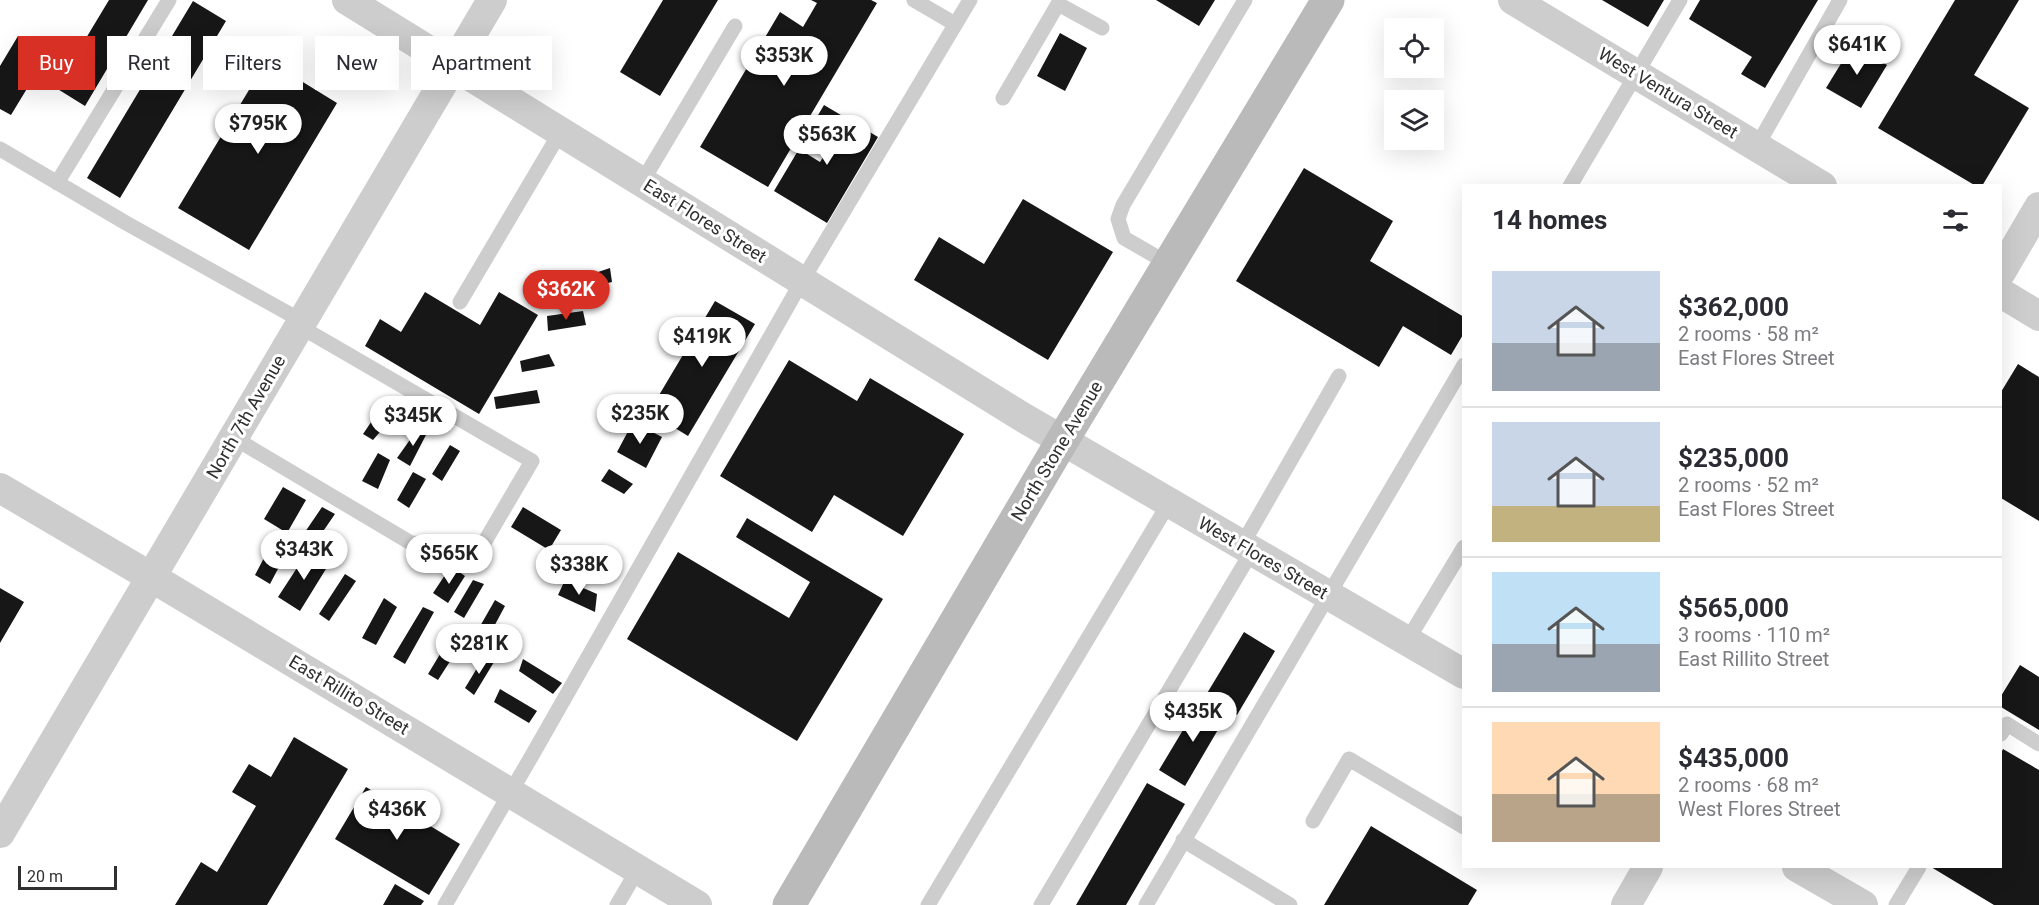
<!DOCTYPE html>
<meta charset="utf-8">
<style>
:root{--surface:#fff;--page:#f7f7f7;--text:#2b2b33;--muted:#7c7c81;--line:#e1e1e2;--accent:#d93025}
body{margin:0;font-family:Roboto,sans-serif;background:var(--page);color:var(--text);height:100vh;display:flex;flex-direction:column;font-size:22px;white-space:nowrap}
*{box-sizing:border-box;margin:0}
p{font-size:20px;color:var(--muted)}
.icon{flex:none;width:33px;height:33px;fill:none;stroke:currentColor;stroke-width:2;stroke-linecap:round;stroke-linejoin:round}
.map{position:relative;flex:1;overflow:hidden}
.panel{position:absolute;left:1462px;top:184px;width:540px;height:684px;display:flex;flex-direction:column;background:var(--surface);border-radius:0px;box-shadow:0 6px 24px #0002}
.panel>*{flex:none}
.hud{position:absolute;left:18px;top:36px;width:570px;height:54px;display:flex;gap:12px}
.fabs{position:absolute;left:1384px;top:18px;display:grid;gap:12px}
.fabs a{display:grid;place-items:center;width:60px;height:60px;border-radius:0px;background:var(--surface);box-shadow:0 6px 24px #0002;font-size:30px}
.scale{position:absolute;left:18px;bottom:15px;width:99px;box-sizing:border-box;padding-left:6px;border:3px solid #303030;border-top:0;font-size:16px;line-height:21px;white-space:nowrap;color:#303030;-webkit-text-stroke:4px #fff;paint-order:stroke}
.price{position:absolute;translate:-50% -51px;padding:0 14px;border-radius:21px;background:#fff;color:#222;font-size:20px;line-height:39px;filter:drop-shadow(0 2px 3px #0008)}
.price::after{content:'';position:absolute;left:50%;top:36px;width:18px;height:14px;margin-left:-9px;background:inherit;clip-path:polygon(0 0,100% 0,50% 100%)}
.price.selected{background:var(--accent);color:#fff}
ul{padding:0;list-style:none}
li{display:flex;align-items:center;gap:18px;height:150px;padding:0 30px}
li+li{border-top:2px solid var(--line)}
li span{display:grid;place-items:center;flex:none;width:168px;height:120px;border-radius:0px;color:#555}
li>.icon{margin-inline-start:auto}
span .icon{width:72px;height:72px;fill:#fffc;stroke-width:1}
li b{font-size:26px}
h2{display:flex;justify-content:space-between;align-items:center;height:72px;padding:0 30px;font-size:26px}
.chip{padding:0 21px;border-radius:0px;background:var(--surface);box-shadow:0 6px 24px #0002;font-size:21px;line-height:54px}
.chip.selected{background:var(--accent);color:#fff}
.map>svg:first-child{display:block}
.building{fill:#171717}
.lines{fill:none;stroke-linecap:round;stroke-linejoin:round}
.service{stroke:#cdcdcd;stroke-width:15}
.minor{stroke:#cdcdcd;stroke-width:30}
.secondary{stroke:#bababa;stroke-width:33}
.labels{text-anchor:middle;stroke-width:6;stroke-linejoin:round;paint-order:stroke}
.street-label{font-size:18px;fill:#303030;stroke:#fff}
</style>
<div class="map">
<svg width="2039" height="905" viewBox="0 0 2039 905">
<rect width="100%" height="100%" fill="#fff"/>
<path class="building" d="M109,0H148L85,106L56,88Z
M663,0H718L660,96L620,72Z
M811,0H871L877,3L768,187L700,147L780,12L803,27L817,3Z
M1156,0H1215L1199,26Z
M1602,0H1664L1648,27Z
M1700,0H1818L1765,88L1741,74L1752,57L1689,19Z
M1955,0H2019L1974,75L2029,108L1982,186H1976L1878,128Z
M193,1L226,21L120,198L87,178Z
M1060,33L1087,48L1065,91L1037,76Z
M18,36L48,54L11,115L0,109V66Z
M1853,44L1887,65L1861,108L1826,88Z
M267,60L337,103L249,250L178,208Z
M824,105L878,137L827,223L774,191L799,149L820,162L833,141L811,127Z
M1304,168L1393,221L1370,261L1464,317V333L1451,355L1403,326L1379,367L1236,281Z
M1023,199L1113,252L1048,360L914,280L939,237L984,264Z
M610,268L612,282L571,292V281Z
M425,292L480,325L499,292L538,315L479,414L365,346L380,319L401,332Z
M715,301L755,324L688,436L649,412Z
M583,311L586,325L548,331L547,316Z
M549,354L555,366L522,372L520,361Z
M789,360L857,401L870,378L964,434L903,536L834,495L812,532L720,476Z
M2018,364L2039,377V521L2001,498V392Z
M537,390L540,403L496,409L494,397Z
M380,409L392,418L373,440L363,434Z
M633,422L662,437L646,468L617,452Z
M419,427L427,433L410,466L397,458Z
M450,445L460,451L442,481L432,474Z
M378,453L390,460L378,489L362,481Z
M609,469L633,484L624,494L601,481Z
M413,472L426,479L409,508L397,500Z
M283,487L306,500L287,533L264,519Z
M322,507L335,514L315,543L303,535Z
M523,507L561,530L549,550L511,527Z
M747,518L883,599L797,741L627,639L678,552L789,618L810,582L736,537Z
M275,537L290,546L270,584L255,575Z
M308,551L329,564L300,611L278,597Z
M451,566L465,576L448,603L433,593Z
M345,574L356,581L329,621L319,614Z
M473,580L484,584L464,618L454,612Z
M565,580L597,594L595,612L558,595Z
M0,588L24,602L0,643Z
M384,598L397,607L376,645L362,638Z
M495,600L505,606L490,634L479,628Z
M423,607L434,612L405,664L393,657Z
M454,631L465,638L438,680L428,674Z
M1244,632L1275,651L1237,715L1206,695Z
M485,655L494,662L474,695L465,688Z
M523,659L562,683L553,694L519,671Z
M2020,665L2039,677V730L2001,707V696Z
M500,689L537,711L529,723L494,702Z
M1201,700L1226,716L1185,786L1159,770Z
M294,737L348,769L267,905H175L201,862L217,872L256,806L232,792L249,764L271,777Z
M2003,749L2039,770V905H1994L1931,867H2001V753Z
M1147,783L1185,804L1126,905H1076Z
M366,787L460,844L429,895L335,839Z
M1371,826L1477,890L1468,905H1324Z
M395,884L424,901L421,905H383Z"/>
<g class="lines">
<path class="service" d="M914,0L955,24
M1003,98L1058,4L1102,28
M1757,146L1840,0
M0,149L126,223L302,321
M642,182L735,26
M57,183L169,0
M1570,186L1680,0
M1169,264L1124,238L1118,219L1123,205L1245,0
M460,302L561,131
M234,438L411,543L481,548L532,461L299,326
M1242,545L1339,376
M1407,641L1464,547
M2001,734L2007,724L2039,744
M1313,821L1349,759L1464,827
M1183,840L1290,905
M445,905L534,752L802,281L970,0
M617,905L638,869
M928,905L1169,503
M1041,905L1252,551
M1146,905L1464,365
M1896,905L1919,867"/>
<path class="minor" d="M347,0L1024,418L1464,674
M1513,0L1822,186
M2001,272L2039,207
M2001,293L2039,316
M0,488L151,577L697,905
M0,833L492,0
M1797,867L1863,905
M1626,905L1648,867"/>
<path class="secondary" d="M789,905L1062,441L1328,0"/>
</g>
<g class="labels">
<g class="street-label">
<text transform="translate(1668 93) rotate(31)" y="6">West Ventura Street</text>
<text transform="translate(705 221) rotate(32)" y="6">East Flores Street</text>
<text transform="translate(246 417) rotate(-60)" y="6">North 7th Avenue</text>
<text transform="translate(1057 451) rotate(-59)" y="6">North Stone Avenue</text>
<text transform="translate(1263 558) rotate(30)" y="6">West Flores Street</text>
<text transform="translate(349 695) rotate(31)" y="6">East Rillito Street</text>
</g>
</g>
</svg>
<div class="fabs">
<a><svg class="icon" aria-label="locate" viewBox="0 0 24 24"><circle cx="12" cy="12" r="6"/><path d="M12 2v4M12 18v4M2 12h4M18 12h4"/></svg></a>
<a><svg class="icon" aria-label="layers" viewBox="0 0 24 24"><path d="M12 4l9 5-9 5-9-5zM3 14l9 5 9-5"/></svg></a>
</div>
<div class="scale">20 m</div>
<b class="price" style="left:1857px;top:76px">$641K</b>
<b class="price" style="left:784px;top:87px">$353K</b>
<b class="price" style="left:258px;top:155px">$795K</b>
<b class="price" style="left:827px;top:166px">$563K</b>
<b class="price selected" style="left:566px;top:321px">$362K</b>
<b class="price" style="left:702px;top:368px">$419K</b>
<b class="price" style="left:640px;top:445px">$235K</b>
<b class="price" style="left:413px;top:447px">$345K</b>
<b class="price" style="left:304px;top:581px">$343K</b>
<b class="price" style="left:449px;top:585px">$565K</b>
<b class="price" style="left:579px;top:596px">$338K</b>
<b class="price" style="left:479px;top:675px">$281K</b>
<b class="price" style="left:1193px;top:743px">$435K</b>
<b class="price" style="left:397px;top:841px">$436K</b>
<div class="hud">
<a class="chip selected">Buy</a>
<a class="chip">Rent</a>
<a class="chip">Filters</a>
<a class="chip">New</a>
<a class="chip">Apartment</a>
</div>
<section class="panel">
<h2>14 homes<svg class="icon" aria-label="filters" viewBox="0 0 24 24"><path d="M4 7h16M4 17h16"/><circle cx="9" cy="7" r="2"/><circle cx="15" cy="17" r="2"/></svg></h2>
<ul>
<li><span style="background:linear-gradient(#c9d6e8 60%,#9aa5b1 0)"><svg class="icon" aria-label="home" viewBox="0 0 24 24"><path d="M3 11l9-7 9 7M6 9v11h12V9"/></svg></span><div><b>$362,000</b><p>2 rooms · 58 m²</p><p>East Flores Street</p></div></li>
<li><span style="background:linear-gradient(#c9d6e8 70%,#c2b280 0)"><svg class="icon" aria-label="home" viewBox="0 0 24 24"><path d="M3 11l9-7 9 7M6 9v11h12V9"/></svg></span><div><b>$235,000</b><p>2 rooms · 52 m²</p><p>East Flores Street</p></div></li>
<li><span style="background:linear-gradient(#bfe0f5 60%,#9aa5b1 0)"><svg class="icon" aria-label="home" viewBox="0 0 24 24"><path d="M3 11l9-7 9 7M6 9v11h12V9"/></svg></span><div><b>$565,000</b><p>3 rooms · 110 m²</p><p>East Rillito Street</p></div></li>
<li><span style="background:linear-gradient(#ffd9b3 60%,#b9a48a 0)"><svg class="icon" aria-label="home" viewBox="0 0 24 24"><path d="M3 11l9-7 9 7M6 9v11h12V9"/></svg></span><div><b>$435,000</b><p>2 rooms · 68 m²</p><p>West Flores Street</p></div></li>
</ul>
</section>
</div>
